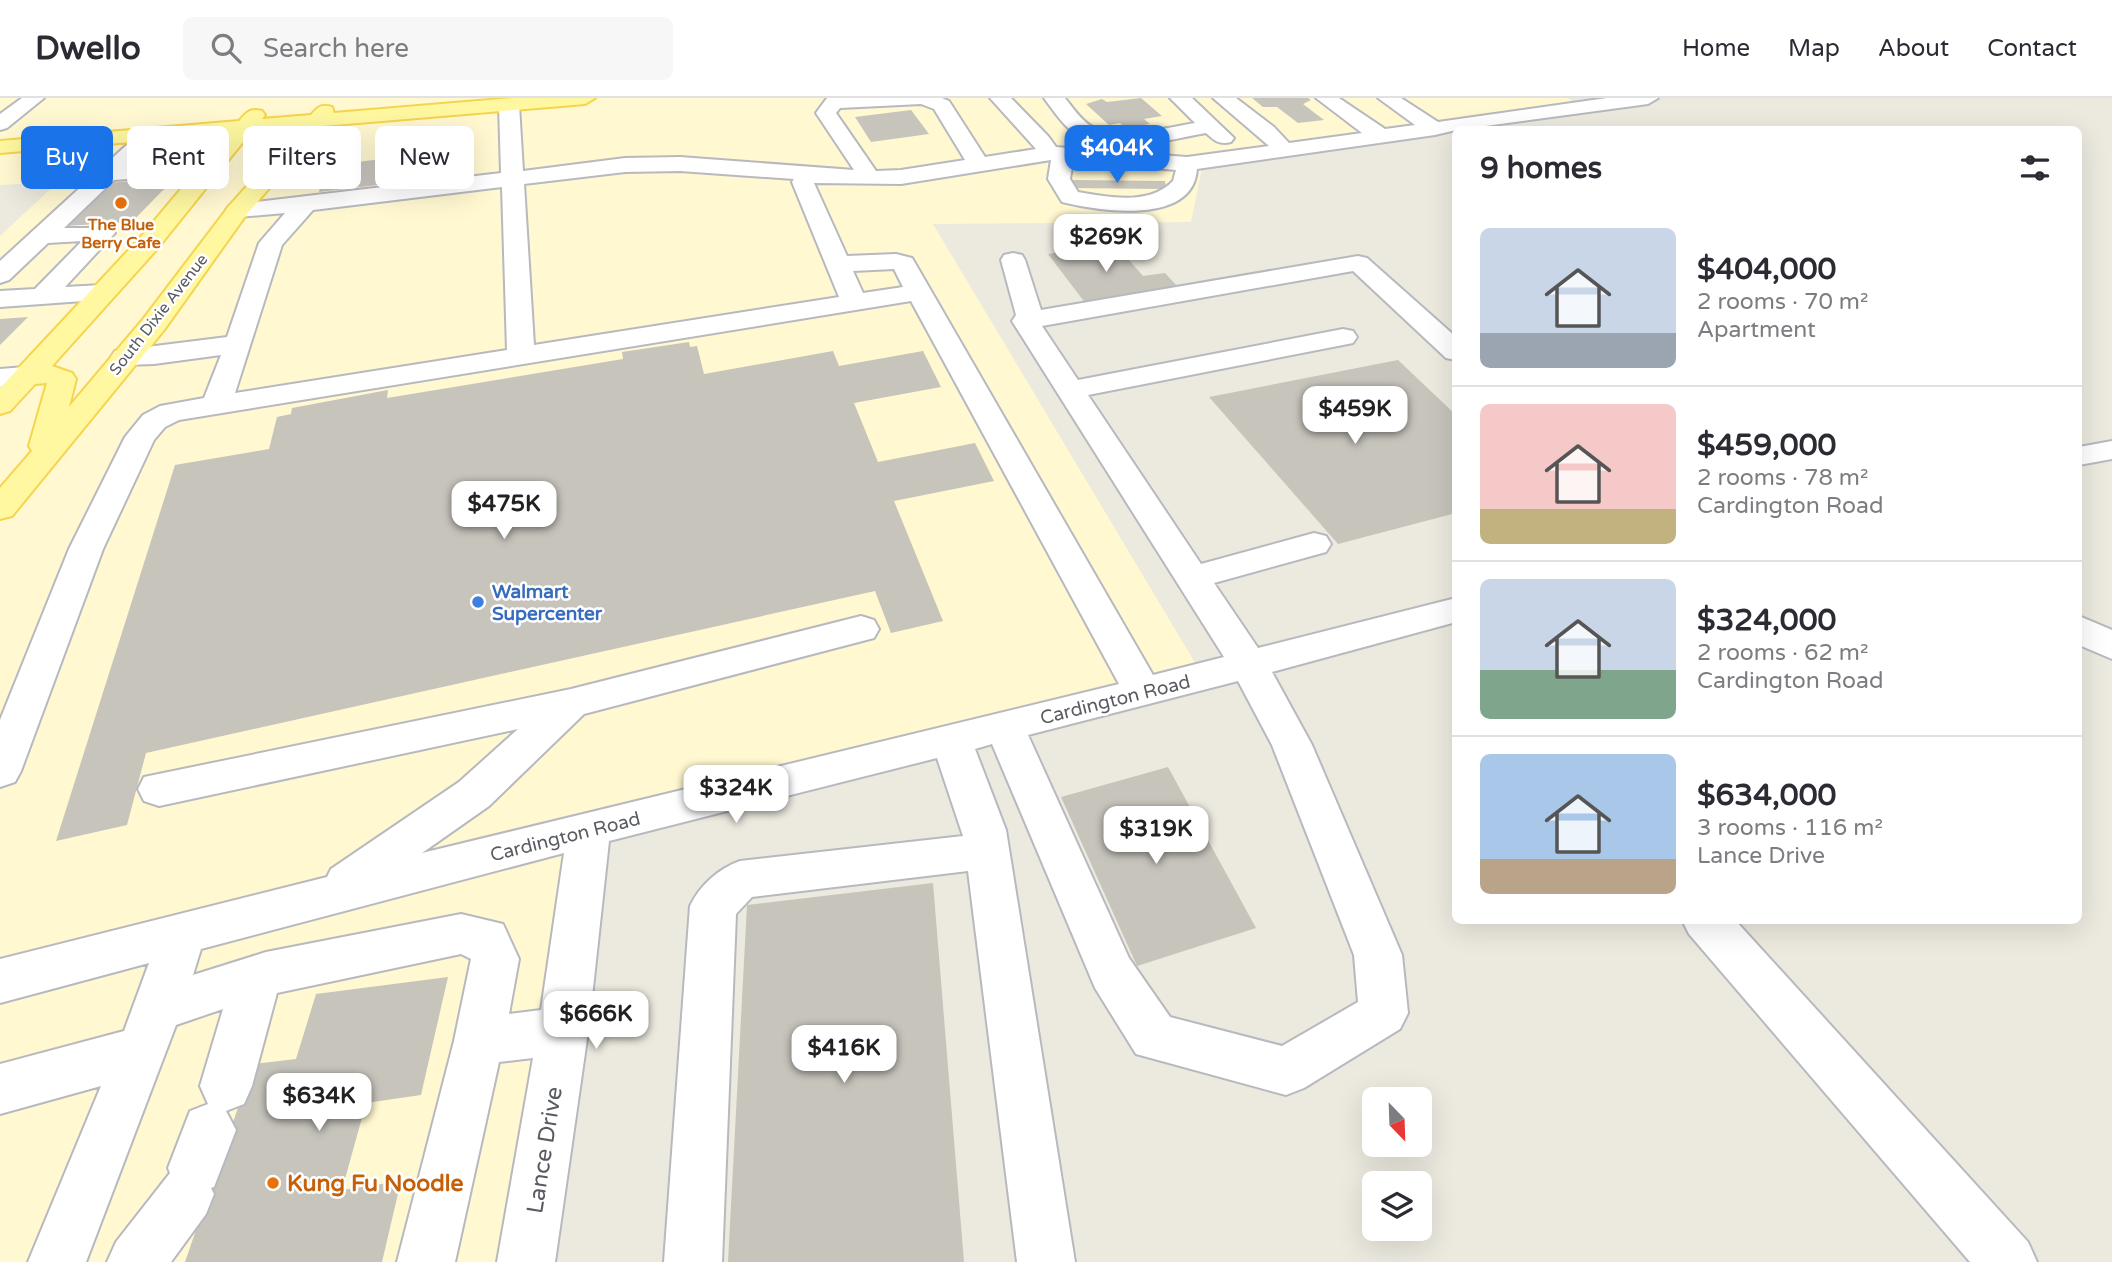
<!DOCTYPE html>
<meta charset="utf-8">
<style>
:root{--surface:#fff;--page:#f7f7f7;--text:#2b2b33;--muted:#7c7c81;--line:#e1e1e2;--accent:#1a73e8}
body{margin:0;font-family:"Varela Round",sans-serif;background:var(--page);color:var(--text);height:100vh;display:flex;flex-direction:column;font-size:26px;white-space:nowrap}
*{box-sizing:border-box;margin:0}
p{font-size:23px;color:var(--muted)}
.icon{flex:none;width:38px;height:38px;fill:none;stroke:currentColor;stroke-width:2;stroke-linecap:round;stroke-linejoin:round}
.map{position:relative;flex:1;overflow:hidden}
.details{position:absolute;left:1452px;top:28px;width:630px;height:798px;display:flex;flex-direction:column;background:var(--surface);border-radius:10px;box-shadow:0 7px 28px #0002}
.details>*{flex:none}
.hud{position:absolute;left:21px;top:28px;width:665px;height:63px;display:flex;gap:14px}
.needle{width:46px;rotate:157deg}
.fabs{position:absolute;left:1362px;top:989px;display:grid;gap:14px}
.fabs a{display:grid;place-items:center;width:70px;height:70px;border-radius:10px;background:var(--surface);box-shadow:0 7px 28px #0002;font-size:35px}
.price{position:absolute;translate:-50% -60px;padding:0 16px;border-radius:14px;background:#fff;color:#222;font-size:23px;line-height:46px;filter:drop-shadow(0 2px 4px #0008)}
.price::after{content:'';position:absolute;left:50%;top:42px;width:21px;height:16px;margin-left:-10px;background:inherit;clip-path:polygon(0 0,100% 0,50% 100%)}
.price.on{background:var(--accent);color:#fff}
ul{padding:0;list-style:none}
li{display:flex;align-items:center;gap:21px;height:175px;padding:0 28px}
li+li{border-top:2px solid var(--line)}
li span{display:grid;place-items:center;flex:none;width:196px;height:140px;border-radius:10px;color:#555}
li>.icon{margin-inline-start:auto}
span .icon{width:84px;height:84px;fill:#fffc;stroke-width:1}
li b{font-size:30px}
h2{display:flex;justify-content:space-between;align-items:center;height:84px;padding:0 28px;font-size:30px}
.chip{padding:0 24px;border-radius:10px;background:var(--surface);box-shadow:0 7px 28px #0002;font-size:24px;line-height:63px}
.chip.on{background:var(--accent);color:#fff}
header{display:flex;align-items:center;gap:42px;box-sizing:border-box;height:98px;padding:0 35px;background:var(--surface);border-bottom:2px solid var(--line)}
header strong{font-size:33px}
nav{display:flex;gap:38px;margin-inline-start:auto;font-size:24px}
.search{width:490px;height:63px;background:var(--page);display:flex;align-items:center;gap:18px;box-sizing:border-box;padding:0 24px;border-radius:10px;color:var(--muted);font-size:26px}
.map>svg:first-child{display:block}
.commercial{fill:#fff8d1}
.building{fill:#c7c4bc}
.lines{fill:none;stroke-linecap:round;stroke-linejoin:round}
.minor-casing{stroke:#b7b9bf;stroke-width:4}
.major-casing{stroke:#f5d44e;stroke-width:4}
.minor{fill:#fff;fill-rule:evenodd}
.major{fill:#fff8a1;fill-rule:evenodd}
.food-dot{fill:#e8710a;stroke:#fff;stroke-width:2.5}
.shop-dot{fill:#3f7fe0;stroke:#fff;stroke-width:2.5}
.labels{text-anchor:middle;stroke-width:5;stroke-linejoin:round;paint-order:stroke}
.far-food-label{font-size:16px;font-weight:bold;fill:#c56008;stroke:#fff}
.far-street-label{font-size:16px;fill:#585b61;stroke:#fff}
.shop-label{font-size:19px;font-weight:bold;fill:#366cbe;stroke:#fff;text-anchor:start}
.street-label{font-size:19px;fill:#585b61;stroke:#fff}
.near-street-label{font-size:23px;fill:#585b61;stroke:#fff}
.near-food-label{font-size:23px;font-weight:bold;fill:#c56008;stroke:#fff;text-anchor:start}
</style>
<header>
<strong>Dwello</strong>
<div class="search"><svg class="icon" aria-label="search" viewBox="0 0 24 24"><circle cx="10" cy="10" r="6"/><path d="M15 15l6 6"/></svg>Search here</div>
<nav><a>Home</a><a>Map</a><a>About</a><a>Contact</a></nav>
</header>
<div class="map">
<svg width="2112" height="1164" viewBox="0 0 2112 1164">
<rect width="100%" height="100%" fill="#eceadf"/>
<path class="commercial" d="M0,0H1567L1589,13L1202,70L1191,124L933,126L1203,578L589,731L519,1164H0V138L58,84L0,87Z"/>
<path class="building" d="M1141,0L1162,18L1144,21L1150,26L1125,30L1120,25L1109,27L1086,6L1102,1L1107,4Z
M1252,0H1308L1311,2L1303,6L1324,22L1298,25L1277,9H1263Z
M911,12L929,36L871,44L855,19Z
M446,53L444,79L319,94L325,68Z
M171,80L174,84L162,93L132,124L64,128L78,115L83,114L108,85Z
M1070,82L1165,83L1166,91L1069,90Z
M1114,145L1143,178L1165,175L1178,189L1086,206L1048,156Z
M28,219L0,247V221Z
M689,244L690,249L697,248L704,276L833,253L839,268L923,253L941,289L854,305L878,364L975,345L994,383L894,403L943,523L891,535L875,493L146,655L127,727L56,743L175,367L269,351L277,319L291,316L292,310L388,292L387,300L623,261L622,254Z
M1398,262L1456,317V415L1338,446L1209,299Z
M1168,669L1256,830L1137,868L1061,699Z
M933,785L964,1164H728L747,807Z
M448,879L421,997L366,1005L342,1092L401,1083L382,1164H185L253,966L296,961L316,896Z"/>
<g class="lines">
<g class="minor-casing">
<path id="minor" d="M22,0H44L7,30L0,32V16Z
M827,0H942L949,3L985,59L1036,51L990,0H1011L1048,38L1056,49L1187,59L1269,48L1213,0H1236L1274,29L1289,45L1362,35L1316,0H1339L1385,31L1415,27L1378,0H1401L1438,24L1607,0H1658L1648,6L1456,32L1435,37L1197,71C1193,128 1099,113 1062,104L1048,81L1051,62L901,86L814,85L847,158L896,156L912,160L915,165L1153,577L1224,559L1012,223L1016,217L1001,162L1004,157L1013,155L1022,157L1025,162L1041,212L1358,158L1367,160L1456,239V262L1446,260L1353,173L1042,228L1078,282L1343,231L1353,233L1357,239L1353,245L1343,247L1088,297L1201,466L1314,435L1326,438L1331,446L1326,454L1214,485L1258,550L1456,500V524L1272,574L1312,647L1402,857L1408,915L1400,931L1304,990L1286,997L1136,956L1095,890L992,646L975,651L1006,732L1075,1164H1017L968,773L752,799L736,816L722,1164H664L690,808C700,787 718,771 740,763L963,738L937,660L609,743L589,927L555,1164H497L533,960L499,964L455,1164H397L454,943L471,861L461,856L277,895L252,988L244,1006L226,1013L236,1032L214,1089L211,1090L214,1096L206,1116L171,1164H107L116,1144L170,1075L168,1070L190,1013L208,1006L200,988L223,911L176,927L86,1164H28L101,988L0,1016V966L124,933L149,865L0,905V861L327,779L331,771L459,684L518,631L159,708L144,703L138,691L144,679L571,591L861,518L874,522L879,531L874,540L584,616L489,708L422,755L1119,586L911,203L179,322L165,329L154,342L103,451L21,673L15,684L0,689V622L69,451L125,339L143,317L160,308L204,300L221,257L154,266L125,267L115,265L111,259L115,253L227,239L259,145L285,115L238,119L230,117L226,112L230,107L501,75L499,7L502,3H516L519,7L523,73L625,60L680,59L854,72L816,15ZM921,6L934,11L965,62L901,72L876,73L836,15L840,10ZM1073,63L1176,72L1173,83C1149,108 1109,99 1078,94L1070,81ZM680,73L794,81L792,84L839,199L534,247L524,86L625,74ZM502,89L507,252L235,295L282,147L313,112ZM894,171L903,189L863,195L853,173ZM1238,583L1272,647L1354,857L1358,904L1282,948L1170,919L1129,860L1028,637ZM564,755L541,912L509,916L519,861L503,826L461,816L266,854L193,877L201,851Z
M1044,0H1065C1072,9 1081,22 1091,28C1120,43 1165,30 1195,25L1170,0H1192L1234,40L1231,44C1219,47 1215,43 1206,35C1166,42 1115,58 1077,37C1064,29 1053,12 1044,0Z
M150,30L157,32L160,36L149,48H190L193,53L169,78L114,82L64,130H111L115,135L65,189L102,187L111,189L115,195L111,201L0,209V193L35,191L82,143L48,145L9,182L0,185V163L143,32ZM162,61L155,67L128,68L135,62Z
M25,269L35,272L39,278L35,284L0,289V271Z
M2112,343V361L2079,367V349Z
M2079,518L2112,532V561L2079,547Z
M1682,822H1735L2028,1144L2037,1164H1970L1689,836Z"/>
</g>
<g class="major-casing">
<path id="major" d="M514,0H595L585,6L323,28L246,117L164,232L12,418L0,421V390L32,353L29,348L47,285L35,286L10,313L0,316V290L139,141L227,36L0,55V43L239,23C247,14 250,10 262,13L265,17L262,21L311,17C318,9 321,6 332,9L334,15ZM299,30L230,107L144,220L69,309L76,281L72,275L52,268L157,151L251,34Z"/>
</g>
<use href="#minor" class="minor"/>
<use href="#major" class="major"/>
</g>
<g class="food-dot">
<circle cx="121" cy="105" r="7"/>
<circle cx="273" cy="1085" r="7"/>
</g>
<circle class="shop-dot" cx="478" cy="504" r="7"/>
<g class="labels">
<g class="far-food-label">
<text x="121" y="132">The Blue<tspan x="121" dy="18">Berry Cafe</tspan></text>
</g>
<g class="far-street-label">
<text transform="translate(158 216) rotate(-52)" y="6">South Dixie Avenue</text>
</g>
<g class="shop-label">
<text x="492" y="500">Walmart<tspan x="492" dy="22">Supercenter</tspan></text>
</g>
<g class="street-label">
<text transform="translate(1115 601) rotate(-14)" y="7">Cardington Road</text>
<text transform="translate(565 738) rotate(-14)" y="7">Cardington Road</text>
</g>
<g class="near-street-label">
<text transform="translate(544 1052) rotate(-81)" y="8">Lance Drive</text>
</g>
<g class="near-food-label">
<text x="287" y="1093">Kung Fu Noodle</text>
</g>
</g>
</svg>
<div class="fabs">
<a><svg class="needle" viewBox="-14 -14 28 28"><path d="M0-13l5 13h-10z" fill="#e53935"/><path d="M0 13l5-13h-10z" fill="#7c7c81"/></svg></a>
<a><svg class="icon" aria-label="layers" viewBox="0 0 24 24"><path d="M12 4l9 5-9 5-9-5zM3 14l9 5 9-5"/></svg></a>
</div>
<b class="price on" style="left:1117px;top:87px">$404K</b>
<b class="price" style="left:1106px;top:176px">$269K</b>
<b class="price" style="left:1355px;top:348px">$459K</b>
<b class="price" style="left:504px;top:443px">$475K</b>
<b class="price" style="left:736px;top:727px">$324K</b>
<b class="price" style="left:1156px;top:768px">$319K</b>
<b class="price" style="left:596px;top:953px">$666K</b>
<b class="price" style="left:844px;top:987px">$416K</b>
<b class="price" style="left:319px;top:1035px">$634K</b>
<div class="hud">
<a class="chip on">Buy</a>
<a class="chip">Rent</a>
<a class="chip">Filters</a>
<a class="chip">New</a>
</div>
<section class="details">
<h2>9 homes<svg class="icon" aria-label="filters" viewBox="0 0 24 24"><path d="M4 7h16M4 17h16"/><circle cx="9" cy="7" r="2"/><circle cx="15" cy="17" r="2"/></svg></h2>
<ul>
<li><span style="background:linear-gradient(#c9d6e8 75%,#9aa5b1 0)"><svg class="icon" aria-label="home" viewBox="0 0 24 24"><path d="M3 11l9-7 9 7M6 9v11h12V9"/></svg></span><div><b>$404,000</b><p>2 rooms · 70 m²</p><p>Apartment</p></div></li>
<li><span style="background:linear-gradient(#f6c9c9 75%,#c2b280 0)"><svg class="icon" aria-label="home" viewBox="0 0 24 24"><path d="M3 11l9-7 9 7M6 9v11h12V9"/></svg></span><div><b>$459,000</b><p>2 rooms · 78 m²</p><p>Cardington Road</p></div></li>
<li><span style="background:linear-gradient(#c9d6e8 65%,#7fa58c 0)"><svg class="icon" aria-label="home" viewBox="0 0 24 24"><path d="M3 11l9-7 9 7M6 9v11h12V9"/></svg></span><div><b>$324,000</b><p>2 rooms · 62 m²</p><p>Cardington Road</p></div></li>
<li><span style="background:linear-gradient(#a9c7e8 75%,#b9a48a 0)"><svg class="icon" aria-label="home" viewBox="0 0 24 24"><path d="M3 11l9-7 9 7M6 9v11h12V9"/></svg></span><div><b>$634,000</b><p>3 rooms · 116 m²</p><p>Lance Drive</p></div></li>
</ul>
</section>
</div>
